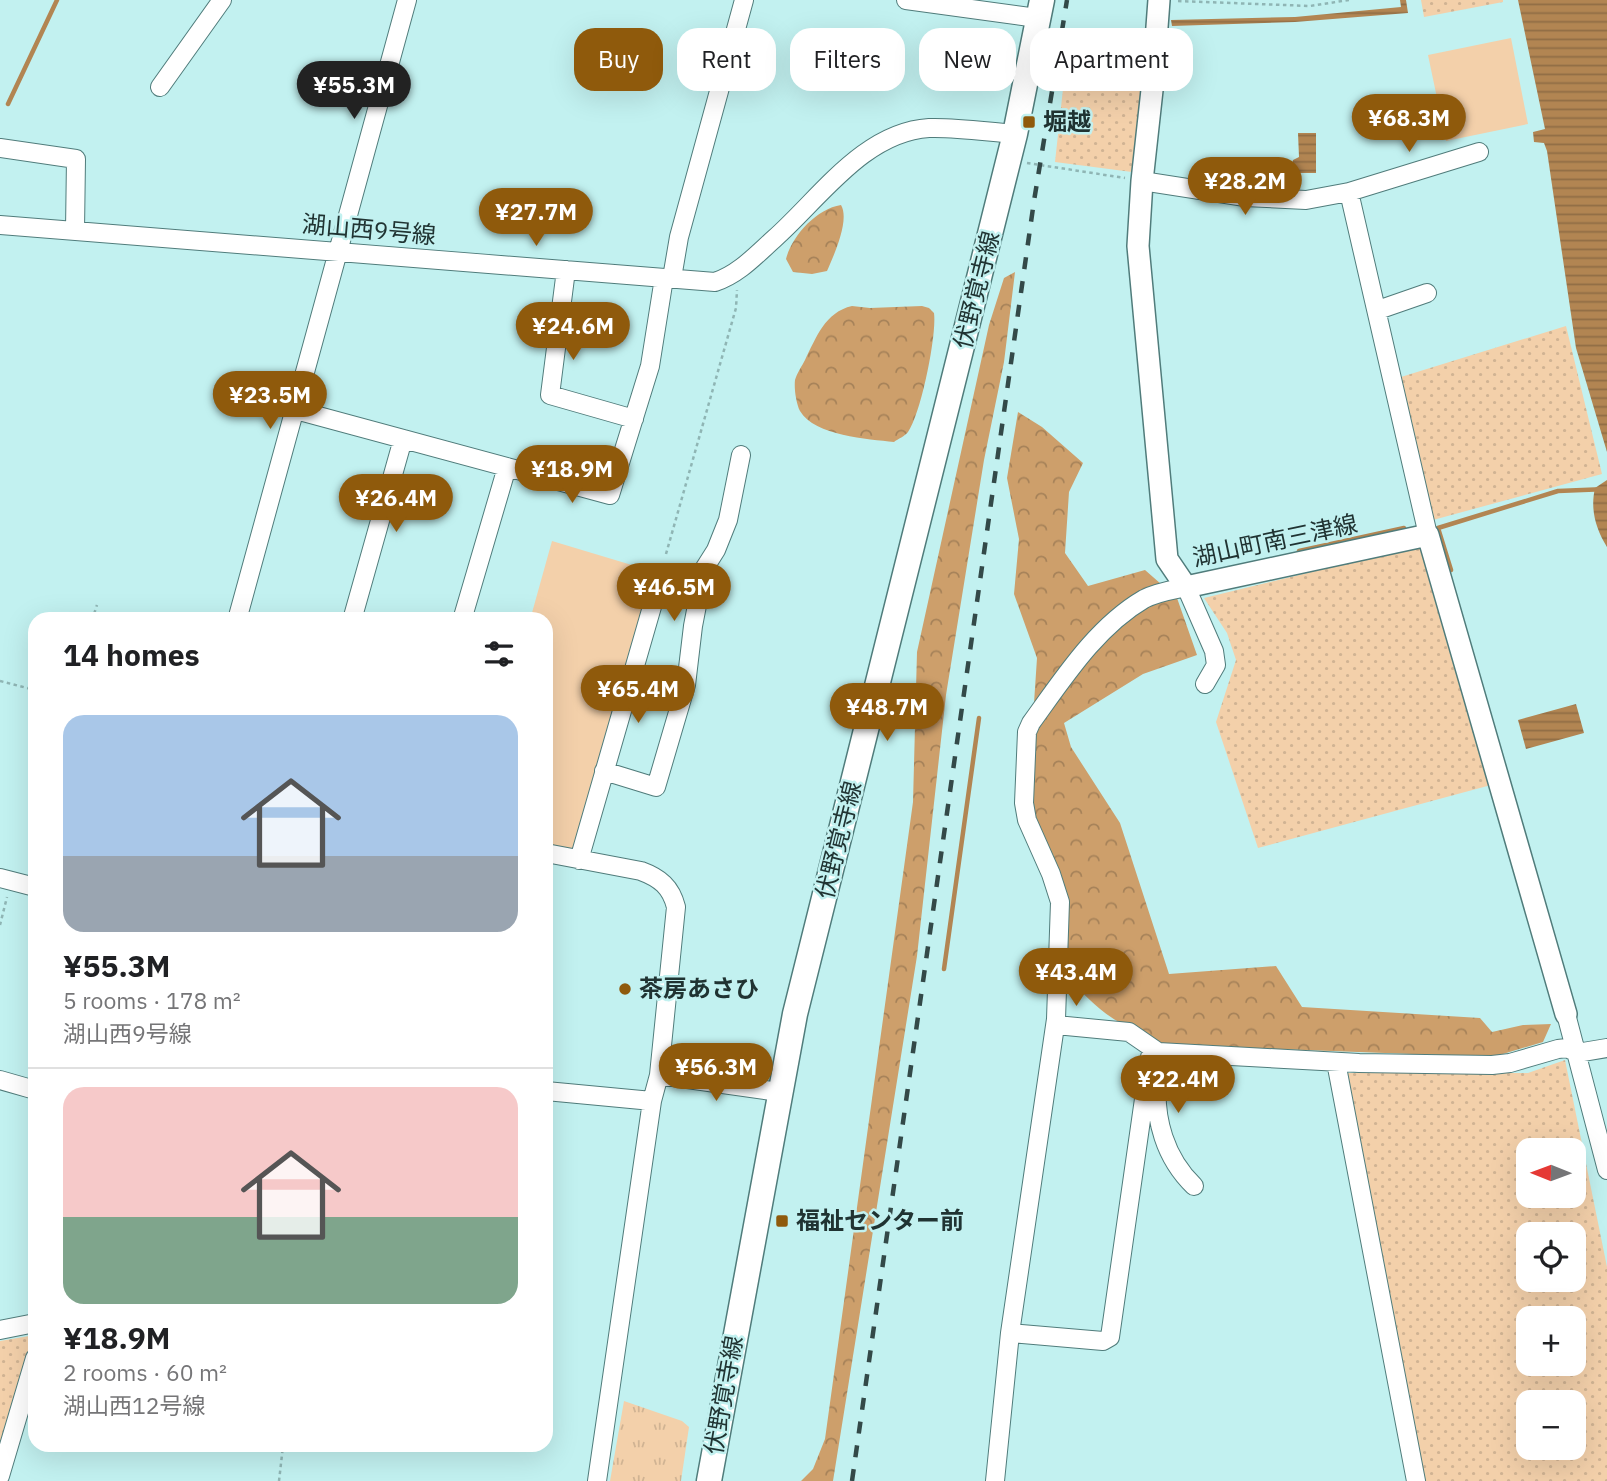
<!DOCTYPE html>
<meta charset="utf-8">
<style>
:root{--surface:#fff;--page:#f2f2f2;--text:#202124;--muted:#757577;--line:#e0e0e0;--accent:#8f5a0c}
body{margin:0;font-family:"IBM Plex Sans","Noto Sans JP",sans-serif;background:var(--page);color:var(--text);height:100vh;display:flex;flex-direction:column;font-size:26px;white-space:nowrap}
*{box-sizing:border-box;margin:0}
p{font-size:23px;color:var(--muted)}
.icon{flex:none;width:38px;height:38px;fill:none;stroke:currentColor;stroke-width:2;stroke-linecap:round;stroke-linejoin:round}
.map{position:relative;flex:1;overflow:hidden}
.sheet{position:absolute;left:28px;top:612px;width:525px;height:840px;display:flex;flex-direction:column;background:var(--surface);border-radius:21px;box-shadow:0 7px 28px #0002}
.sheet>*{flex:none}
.banner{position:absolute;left:574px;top:28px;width:665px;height:63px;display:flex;gap:14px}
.needle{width:46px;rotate:271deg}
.tools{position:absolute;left:1516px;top:1138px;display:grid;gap:14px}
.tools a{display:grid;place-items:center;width:70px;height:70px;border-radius:14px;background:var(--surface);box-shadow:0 7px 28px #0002;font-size:35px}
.price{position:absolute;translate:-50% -60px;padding:0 16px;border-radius:24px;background:var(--accent);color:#fff;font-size:23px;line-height:46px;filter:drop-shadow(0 2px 4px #0008)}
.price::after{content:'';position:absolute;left:50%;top:42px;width:21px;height:16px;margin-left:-10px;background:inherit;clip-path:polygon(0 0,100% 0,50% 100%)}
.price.selected{background:#222;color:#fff}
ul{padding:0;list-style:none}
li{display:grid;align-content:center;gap:14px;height:371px;padding:0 35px}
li+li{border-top:2px solid var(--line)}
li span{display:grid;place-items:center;height:217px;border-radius:21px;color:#555}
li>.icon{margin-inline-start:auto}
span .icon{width:126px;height:126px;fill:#fffc;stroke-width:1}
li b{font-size:30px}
h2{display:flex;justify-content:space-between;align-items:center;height:84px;padding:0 35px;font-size:30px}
.tag{padding:0 24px;border-radius:21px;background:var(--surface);box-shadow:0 7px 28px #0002;font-size:24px;line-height:63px}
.tag.selected{background:var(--accent);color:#fff}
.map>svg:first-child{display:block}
.grass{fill:url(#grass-dots);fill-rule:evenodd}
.forest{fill:url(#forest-crowns)}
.park{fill:url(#park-tufts)}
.pitch{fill:#f3d0aa}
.water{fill:url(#water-rules)}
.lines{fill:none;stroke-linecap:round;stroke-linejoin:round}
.stream{stroke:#b28552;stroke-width:4.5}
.minor-casing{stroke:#507c7b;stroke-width:20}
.tertiary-casing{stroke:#507c7b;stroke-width:24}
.secondary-casing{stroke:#507c7b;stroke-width:27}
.path{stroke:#8fb5b4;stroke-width:2.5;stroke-dasharray:3.5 3.5;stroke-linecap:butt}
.minor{stroke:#fff;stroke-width:18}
.tertiary{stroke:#fff;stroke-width:21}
.secondary{stroke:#fff;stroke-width:24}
.rail{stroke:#334948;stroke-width:4.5;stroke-dasharray:12 12;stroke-linecap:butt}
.poi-dot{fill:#8f5a0c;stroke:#c2f1f0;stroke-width:2.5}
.labels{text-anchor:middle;stroke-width:5;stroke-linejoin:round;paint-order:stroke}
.poi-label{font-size:24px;font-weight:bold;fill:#203332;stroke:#c2f1f0;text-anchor:start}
.street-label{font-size:24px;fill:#203332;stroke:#c2f1f0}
</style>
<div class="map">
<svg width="1607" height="1481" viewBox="0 0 1607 1481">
<defs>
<pattern id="grass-dots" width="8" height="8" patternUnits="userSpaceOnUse" patternTransform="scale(1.75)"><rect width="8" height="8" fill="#f3d0aa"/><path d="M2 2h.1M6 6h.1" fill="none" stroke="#d0b393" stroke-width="1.8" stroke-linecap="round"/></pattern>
<pattern id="forest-crowns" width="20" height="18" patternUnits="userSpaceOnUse" patternTransform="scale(1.75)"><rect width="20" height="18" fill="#cd9f6b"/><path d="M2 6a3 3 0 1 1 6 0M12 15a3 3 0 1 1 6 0" fill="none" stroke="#a68259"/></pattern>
<pattern id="park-tufts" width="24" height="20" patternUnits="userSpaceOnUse" patternTransform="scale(1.75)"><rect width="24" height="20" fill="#f3d0aa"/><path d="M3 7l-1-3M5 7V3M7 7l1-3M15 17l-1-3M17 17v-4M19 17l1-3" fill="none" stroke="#d0b393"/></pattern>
<pattern id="water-rules" width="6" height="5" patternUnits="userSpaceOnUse" patternTransform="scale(1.75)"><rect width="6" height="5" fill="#b28552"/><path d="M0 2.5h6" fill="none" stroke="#906d45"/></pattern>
</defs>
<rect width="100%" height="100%" fill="#c2f1f0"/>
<path class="grass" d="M1421,0H1503V2L1424,17Z
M1147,31L1132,172L1055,162L1069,34Z
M1566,326L1602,474L1433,520L1401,377Z
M1423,545L1491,785L1258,848L1216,722L1236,660L1227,633L1204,598Z
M1565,1060L1607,1267V1481H1424L1346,1073H1528ZM1528,1150H1573V1195H1528ZM1528,1234H1573V1279H1528ZM1528,1318H1573V1363H1528ZM1528,1402H1573V1447H1528Z
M35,1335V1340L0,1459V1341Z"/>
<path class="forest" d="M841,205C850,220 834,255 827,271L812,274L793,272L786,259C792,236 816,209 841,205Z
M1015,272L1004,362L984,460L946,695L917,956L833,1481H801L813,1469L825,1439L913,802L917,652L989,325L1004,278Z
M852,306L870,308L922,306L929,308L934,313C937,335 921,414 908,432C905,436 898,439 894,442C868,439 815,436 800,411C796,403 794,388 795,380C797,373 802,366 805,360C816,338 825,312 852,306Z
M1018,412L1042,427L1083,463L1069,492L1065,553L1088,586L1145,570L1177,598L1197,655L1143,674L1064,723L1071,747L1120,823L1169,974L1276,966L1302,1007L1480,1018L1492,1032L1523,1025L1551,1024L1543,1042L1493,1057L1165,1045C1150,1036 1134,1030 1119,1022C1099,1011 1083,993 1067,978L1065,893L1032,808V733L1037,658L1014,594L1019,539L1007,478Z"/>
<path class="park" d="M624,1401L682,1421L689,1427L681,1481H610Z"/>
<path class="pitch" d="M1511,38L1528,124L1446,141L1428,55Z
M552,541L655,572L574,852L546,845V620H530Z"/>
<path class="water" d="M1400,0H1406L1408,13L1295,22L1172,26L1171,20L1295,17L1401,7Z
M1518,0H1607V452L1576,348L1547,151L1544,143L1534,142L1533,132L1545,129Z
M1298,133H1316V173H1298L1291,168L1293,160L1299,157Z
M1607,480V547C1596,529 1590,510 1595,488Z
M1576,704L1584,733L1526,749L1518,720Z"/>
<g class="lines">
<path class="stream" d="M8,104L57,0
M1299,551L1404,528
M1451,570L1438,528L1558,491L1607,489
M944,969L979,718"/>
<g class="minor-casing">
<path id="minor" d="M906,0L1037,18
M160,87L222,0
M0,148L76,159L75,230
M1142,181L1245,197L1306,200L1349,192L1479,152
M1349,192L1428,535
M0,225L715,282C739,274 756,255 775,238C820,198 864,132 929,128C957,127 988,132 1015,134
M566,270L550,395L634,419
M672,278L679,237L744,0
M1378,310L1427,293
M296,410L610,495L650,366L664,278
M237,620L407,0
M352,620L403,439
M462,620L507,467
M604,771L656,787L686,685L693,626L704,569L716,550L728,520L741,455
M546,853L641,871C660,878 671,887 676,907L659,1075L652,1101L597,1481
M579,860L660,579
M0,878L35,887
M1566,1014L1607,1170
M1056,1025L1129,1032L1158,1052L1359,1063L1492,1065L1510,1063L1558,1049L1567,1048L1577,1053L1607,1048
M1336,1062L1416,1481
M659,1075L779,1092
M0,1080L35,1090
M1157,1080C1154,1119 1165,1158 1194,1186
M546,1091L652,1101
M0,1330L35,1323
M1010,1333L1103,1341L1110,1337L1150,1057L1158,1052
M0,1476L35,1358
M995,1481L1010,1333L1056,1019L1060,902L1051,874L1027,820L1024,803L1027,732L1031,723C1063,679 1096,627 1144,599C1157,592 1172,590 1186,587L1214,651L1216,665L1205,684"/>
</g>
<g class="tertiary-casing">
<path id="tertiary" d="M1159,0L1153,81L1142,181L1138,246L1167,559L1186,587L1428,535L1566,1014"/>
</g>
<g class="secondary-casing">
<path id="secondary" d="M709,1481L795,1014L1015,134L1042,0"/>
</g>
<path class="path" d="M1178,1L1310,6L1349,0
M1027,163L1125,178
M666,554L736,308L737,290
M92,620L97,605
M0,681L35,690
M0,925L7,897
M279,1481L283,1446"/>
<use href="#minor" class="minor"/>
<use href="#tertiary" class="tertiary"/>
<use href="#secondary" class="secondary"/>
<path class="rail" d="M852,1481L1034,201L1067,0"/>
</g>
<g class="poi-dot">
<rect x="1022" y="115" width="14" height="14" rx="3.5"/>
<circle cx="625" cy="989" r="7"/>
<rect x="775" y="1214" width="14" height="14" rx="3.5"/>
</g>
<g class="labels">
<g class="poi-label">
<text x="1043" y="130">堀越</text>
<text x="639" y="997">茶房あさひ</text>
<text x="796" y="1229">福祉センター前</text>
</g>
<g class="street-label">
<text transform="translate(369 230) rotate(5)" y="8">湖山西9号線</text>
<text transform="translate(977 290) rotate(-76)" y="8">伏野覚寺線</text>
<text transform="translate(1275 541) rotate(-12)" y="8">湖山町南三津線</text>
<text transform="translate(839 840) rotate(-76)" y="8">伏野覚寺線</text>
<text transform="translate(724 1395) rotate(-80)" y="8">伏野覚寺線</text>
</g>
</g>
</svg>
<div class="tools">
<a><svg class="needle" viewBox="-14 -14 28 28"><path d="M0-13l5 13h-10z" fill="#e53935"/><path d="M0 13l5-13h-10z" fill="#757577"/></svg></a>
<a><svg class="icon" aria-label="locate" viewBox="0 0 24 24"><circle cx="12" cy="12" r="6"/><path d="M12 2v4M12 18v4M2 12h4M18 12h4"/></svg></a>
<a>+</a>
<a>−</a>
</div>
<b class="price selected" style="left:354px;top:121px">¥55.3M</b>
<b class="price" style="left:1409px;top:154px">¥68.3M</b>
<b class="price" style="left:1245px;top:217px">¥28.2M</b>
<b class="price" style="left:536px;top:248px">¥27.7M</b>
<b class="price" style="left:573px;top:362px">¥24.6M</b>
<b class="price" style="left:270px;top:431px">¥23.5M</b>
<b class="price" style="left:572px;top:505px">¥18.9M</b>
<b class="price" style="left:396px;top:534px">¥26.4M</b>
<b class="price" style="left:674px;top:623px">¥46.5M</b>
<b class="price" style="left:638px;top:725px">¥65.4M</b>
<b class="price" style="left:887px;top:743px">¥48.7M</b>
<b class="price" style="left:1076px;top:1008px">¥43.4M</b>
<b class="price" style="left:716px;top:1103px">¥56.3M</b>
<b class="price" style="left:1178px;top:1115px">¥22.4M</b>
<div class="banner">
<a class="tag selected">Buy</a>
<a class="tag">Rent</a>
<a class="tag">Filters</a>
<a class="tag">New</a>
<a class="tag">Apartment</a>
</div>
<section class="sheet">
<h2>14 homes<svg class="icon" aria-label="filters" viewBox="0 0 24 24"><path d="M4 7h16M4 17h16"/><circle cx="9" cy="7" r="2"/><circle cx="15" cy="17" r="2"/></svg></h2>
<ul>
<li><span style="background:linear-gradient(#a9c7e8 65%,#9aa5b1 0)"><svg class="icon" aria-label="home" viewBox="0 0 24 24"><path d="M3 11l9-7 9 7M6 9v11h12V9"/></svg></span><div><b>¥55.3M</b><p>5 rooms · 178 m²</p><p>湖山西9号線</p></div></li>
<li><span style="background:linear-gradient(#f6c9c9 60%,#7fa58c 0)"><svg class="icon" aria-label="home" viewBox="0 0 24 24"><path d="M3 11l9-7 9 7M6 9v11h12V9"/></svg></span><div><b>¥18.9M</b><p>2 rooms · 60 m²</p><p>湖山西12号線</p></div></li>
</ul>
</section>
</div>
